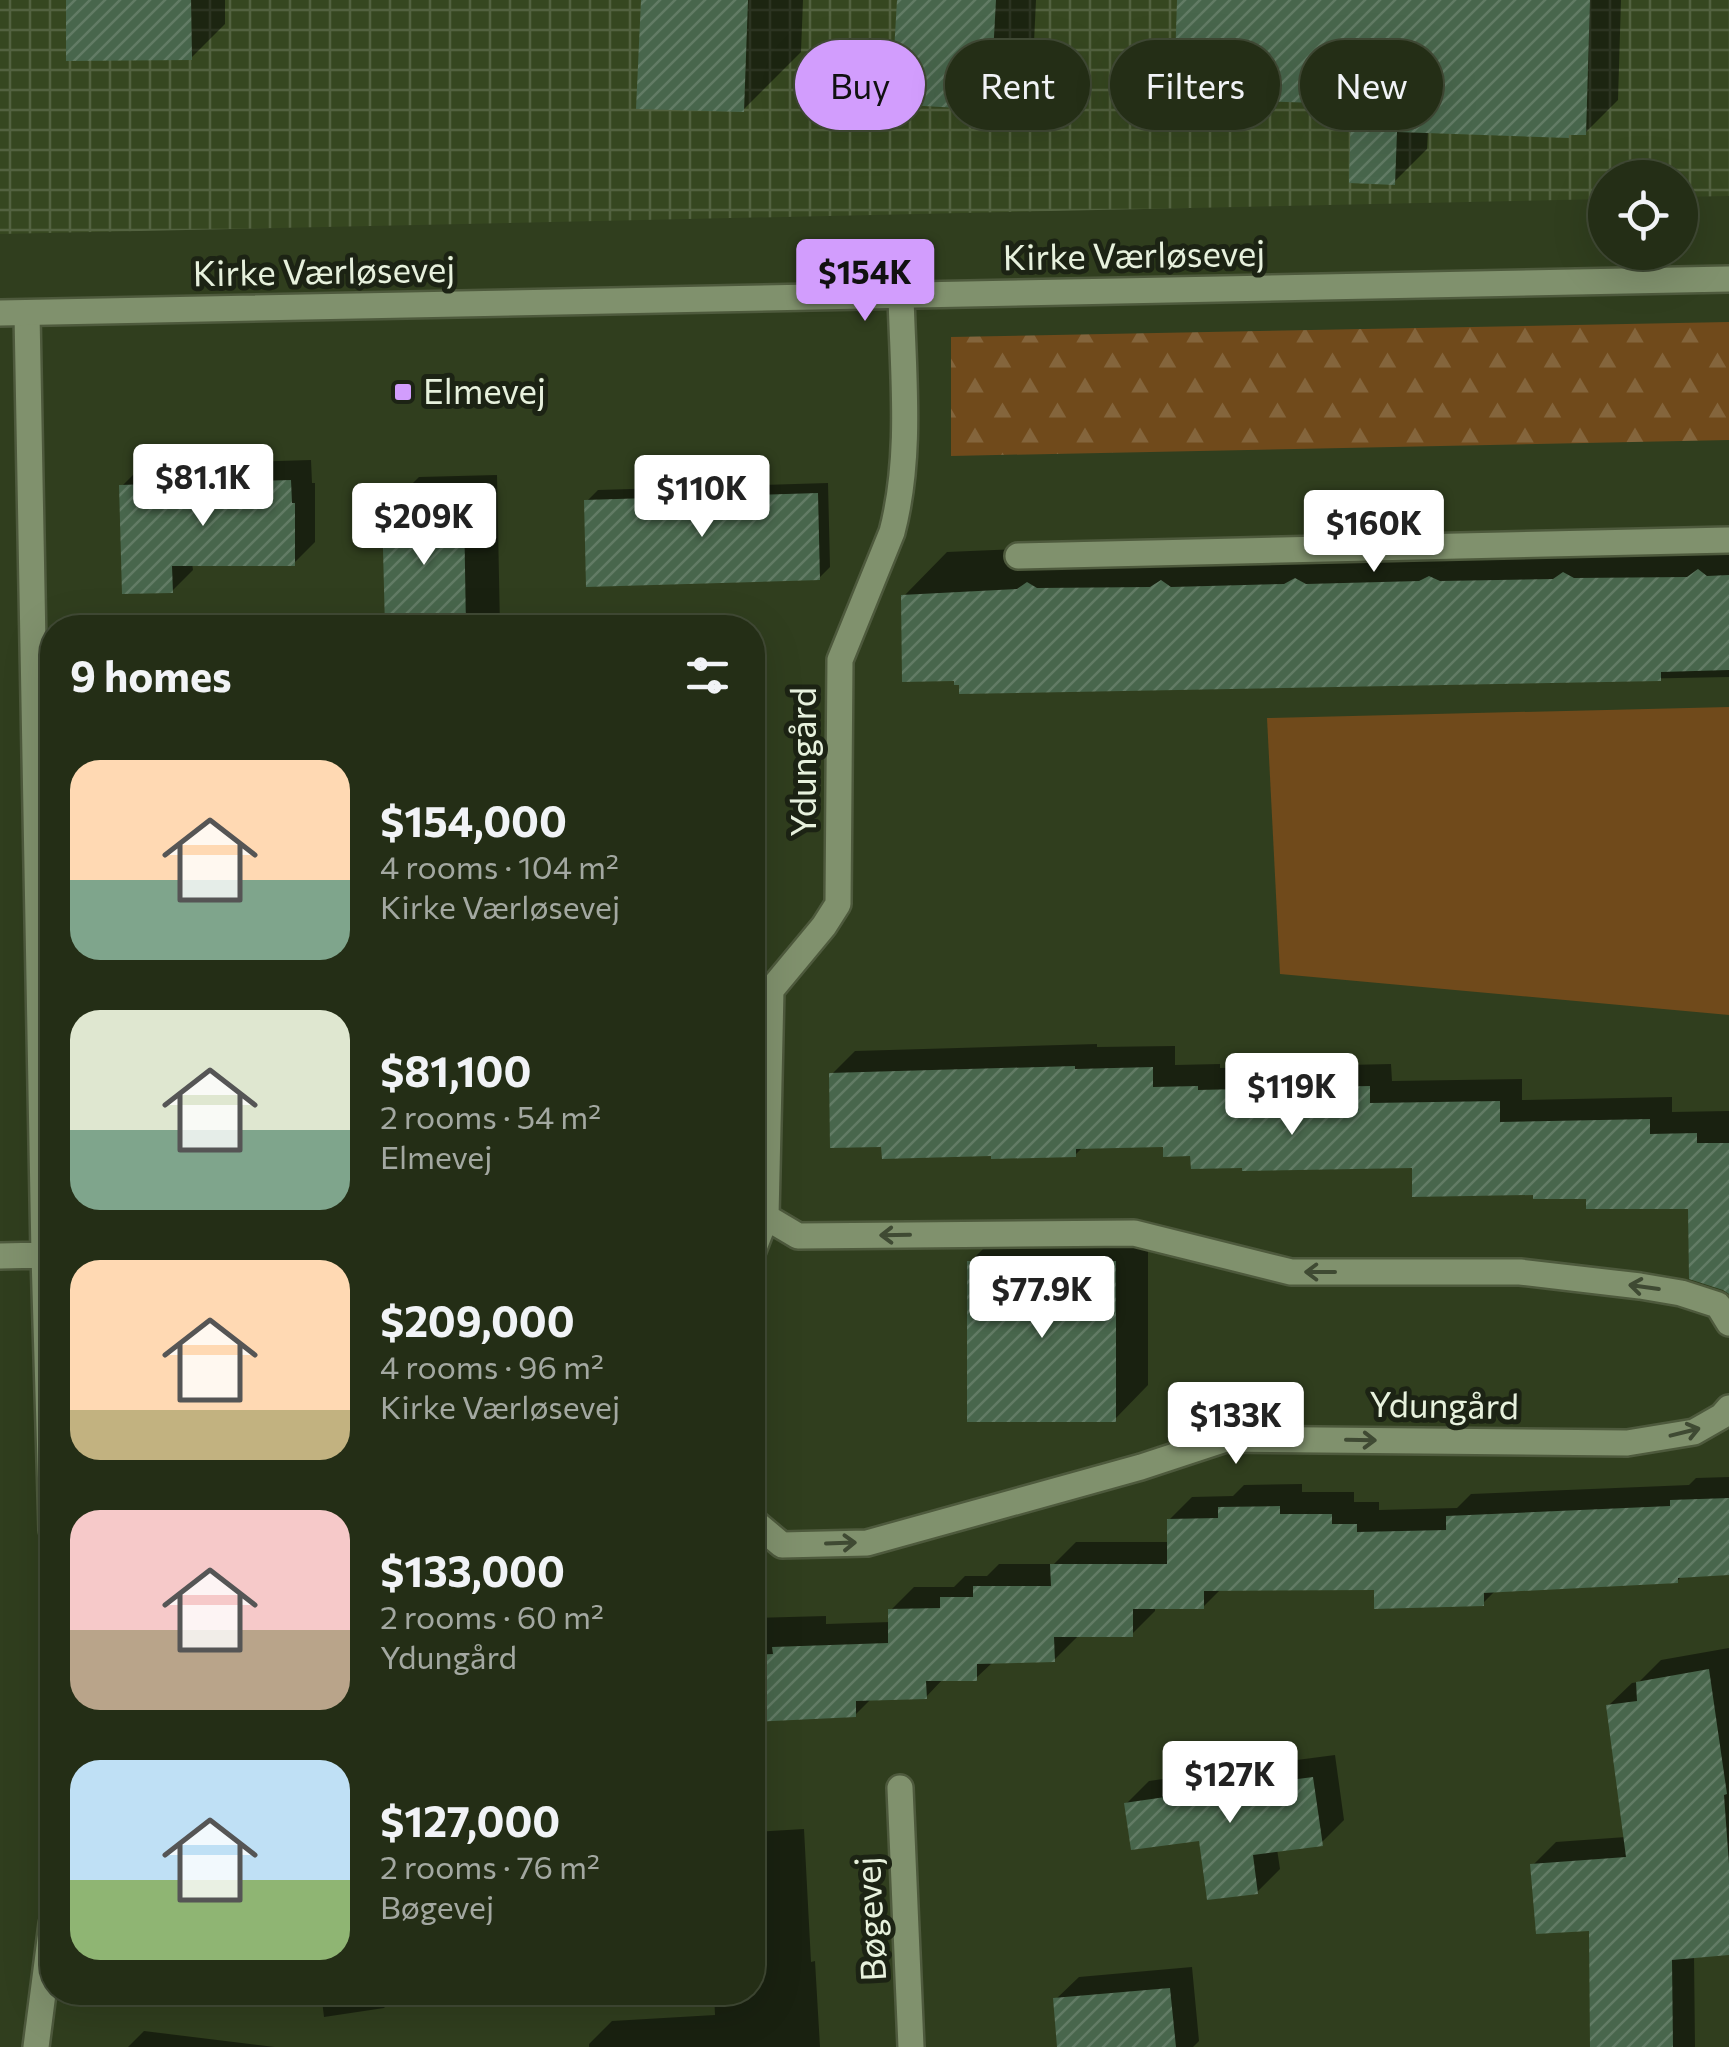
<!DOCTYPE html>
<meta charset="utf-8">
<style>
:root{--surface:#242e16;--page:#2c361f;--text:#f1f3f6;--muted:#a3a8a1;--line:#414a35;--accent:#d29dfd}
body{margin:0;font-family:Commissioner,sans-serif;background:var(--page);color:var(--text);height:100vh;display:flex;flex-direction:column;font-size:38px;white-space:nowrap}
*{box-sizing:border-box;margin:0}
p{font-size:32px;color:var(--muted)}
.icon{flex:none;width:55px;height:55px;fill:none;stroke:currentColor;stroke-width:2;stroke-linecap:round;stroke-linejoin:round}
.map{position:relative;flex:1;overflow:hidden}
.panel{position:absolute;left:40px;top:615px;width:725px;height:1390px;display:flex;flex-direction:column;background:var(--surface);border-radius:40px;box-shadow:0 10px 40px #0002,0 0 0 2px var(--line)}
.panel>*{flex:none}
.banner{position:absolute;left:795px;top:40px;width:782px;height:90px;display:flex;gap:20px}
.buttons{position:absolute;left:1588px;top:160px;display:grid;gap:20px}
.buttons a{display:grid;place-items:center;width:110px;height:110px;border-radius:50%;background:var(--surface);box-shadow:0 10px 40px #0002,0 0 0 2px var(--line);font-size:50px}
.price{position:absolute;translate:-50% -85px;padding:0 22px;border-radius:10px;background:#fff;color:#222;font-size:32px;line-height:65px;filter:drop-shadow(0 2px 5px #0008)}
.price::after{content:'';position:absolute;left:50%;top:60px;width:30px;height:22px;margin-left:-15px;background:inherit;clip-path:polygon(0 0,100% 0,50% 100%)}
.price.active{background:var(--accent);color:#111}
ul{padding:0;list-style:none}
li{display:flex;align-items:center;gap:30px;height:250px;padding:0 30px}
li span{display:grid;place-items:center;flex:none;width:280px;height:200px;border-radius:30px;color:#555}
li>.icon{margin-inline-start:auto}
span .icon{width:120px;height:120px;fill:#fffc;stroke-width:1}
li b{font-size:42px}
h2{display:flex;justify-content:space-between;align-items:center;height:120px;padding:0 30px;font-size:42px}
.tag{padding:0 35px;border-radius:45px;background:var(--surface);box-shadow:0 10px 40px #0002,0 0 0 2px var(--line);font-size:35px;line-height:90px}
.tag.active{background:var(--accent);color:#111}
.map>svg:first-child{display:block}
.industrial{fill:url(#industrial-grid)}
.forest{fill:url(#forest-firs)}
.green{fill:#704a1b}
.shadow{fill:#0007}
.building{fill:url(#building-hatch)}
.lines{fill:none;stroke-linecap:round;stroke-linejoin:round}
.minor-casing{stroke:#4e5a3d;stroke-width:30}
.tertiary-casing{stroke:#4e5a3d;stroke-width:30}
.minor{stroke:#80916d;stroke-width:25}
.tertiary{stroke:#80916d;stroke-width:25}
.oneway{stroke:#3f4a33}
.poi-dot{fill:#d29dfd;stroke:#1c2314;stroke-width:4}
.labels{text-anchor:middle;stroke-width:10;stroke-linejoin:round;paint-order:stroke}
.street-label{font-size:35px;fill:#e7f1dd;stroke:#1c2314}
.poi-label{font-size:35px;fill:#e7f1dd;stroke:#1c2314;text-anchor:start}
</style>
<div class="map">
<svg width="1729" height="2047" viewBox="0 0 1729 2047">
<defs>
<pattern id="industrial-grid" width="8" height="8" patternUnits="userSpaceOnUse" patternTransform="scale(2.5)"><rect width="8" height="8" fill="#364720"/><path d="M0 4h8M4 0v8" fill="none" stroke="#536240"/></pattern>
<pattern id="forest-firs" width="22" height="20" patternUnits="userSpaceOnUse" patternTransform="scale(2.5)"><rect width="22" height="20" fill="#704a1b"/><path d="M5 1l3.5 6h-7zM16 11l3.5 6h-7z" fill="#84653c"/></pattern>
<pattern id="building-hatch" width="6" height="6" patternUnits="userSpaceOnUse" patternTransform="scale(2.5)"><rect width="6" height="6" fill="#48664c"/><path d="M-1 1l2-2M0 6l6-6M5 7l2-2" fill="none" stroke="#627c65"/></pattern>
</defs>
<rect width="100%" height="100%" fill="#303e1e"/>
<path class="industrial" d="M0,0H1729V196L1680,197V178H1605V199L0,234Z"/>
<path class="forest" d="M1729,322V440L951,456V337Z"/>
<path class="green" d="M1729,707V1015L1280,974L1267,718Z"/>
<path class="shadow" d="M68,0H225V24L191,58Z
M643,0H803L801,52L743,110Z
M899,0H1036L1033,64L989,107Z
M1179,0H1621L1618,100L1585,133L1428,131L1427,149L1394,182L1354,102Z
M311,460L312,483H315V542L294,563H192L193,570L172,591L122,486L143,465Z
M497,475L500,628H387L385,511L419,477Z
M828,483L830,567L819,578L587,501L598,490Z
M1608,530L1618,536L1729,534V677L962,692L961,682L904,596L947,552L1062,547L1072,540L1081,546L1195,544L1205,538L1215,544L1330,542L1340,536L1350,542L1599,537Z
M1097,1044V1047L1175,1046V1065L1220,1064V1068L1391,1064L1392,1081L1522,1079V1100L1672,1097V1112L1729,1111V1219L1691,1207L1536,1192L1414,1166L1193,1154L1166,1144L1084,1146L1075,1155L884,1144L832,1074L855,1051Z
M1003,1229H1148V1385L1115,1419L970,1262Z
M1729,1477V1572L1683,1575L1677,1581L1496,1590L1483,1603L1376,1588H1222L1203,1607H1155V1611L1132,1634H1077V1637L1054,1660L993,1662L976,1678H944L926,1697L872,1698L855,1715L752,1719V1618L826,1616V1624L891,1622V1610L914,1587H954L965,1576H987L999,1564H1054L1076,1542H1169V1520L1192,1497L1233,1496L1244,1485L1302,1484V1492H1354V1502H1379V1510L1457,1508L1471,1494L1689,1485L1696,1478Z
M1729,1648V1953L1694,1955L1695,2047H1593L1592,1928L1533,1865L1556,1842L1626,1837L1609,1705L1632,1683L1639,1682L1661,1660Z
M1264,1750L1266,1764L1335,1755L1344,1820L1321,1843L1277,1849L1280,1869L1257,1892L1201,1838L1127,1803L1149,1781L1198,1774L1216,1756Z
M804,1829L811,1962L815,1961L820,2047H589V2044L612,2021L715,2015L714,1992H752V1832Z
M1192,1967L1199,2041L1193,2047H1060L1056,1999L1079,1977Z
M321,1992H399L384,2008L324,2017Z
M144,2031L275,2047H128Z"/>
<path class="building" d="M66,0H191L192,60L66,61Z
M641,0H748L744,112L636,109Z
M897,0H996L990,110L891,104Z
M1177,0H1590L1586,135H1569V138L1397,132L1395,185L1349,183L1351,104L1217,100L1174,94Z
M291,480L292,503H295V566H172L173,593L122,594L119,485Z
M818,493L820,580L586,587L584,500Z
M464,508L466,628H385L382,510Z
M1698,569L1707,576L1729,575V670L1661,672V681L959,694V685H954V681L902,682L901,595L1017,589L1027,582L1037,588L1150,587L1161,580L1171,587L1284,584L1295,578L1306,584L1419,581L1429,576L1440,581L1553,579L1563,572L1574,578L1687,577Z
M1075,1066V1069L1153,1067V1087L1198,1086V1090L1370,1086V1103L1500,1101V1122L1650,1119V1134L1697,1133V1143H1729V1294L1723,1290L1689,1279L1688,1209H1586V1199H1533V1195L1412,1197V1168L1242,1171V1168L1191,1169L1190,1156L1163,1157V1147L1076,1149V1157L991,1159V1156L882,1159L881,1147L830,1148L829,1073Z
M967,1261H1116V1422H967Z
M1729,1498V1575L1678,1578V1583L1484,1593V1606L1374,1609V1590L1204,1591V1609H1133V1637H1054L1055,1662L977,1664V1681H926L927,1699L856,1701V1717L752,1722V1655L773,1654L772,1647L888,1643V1609L940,1608V1597H973V1586H1051L1050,1564H1167V1519L1218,1518V1507L1280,1506V1514H1332V1524H1357V1532L1446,1530V1516L1670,1506V1500Z
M1709,1669L1727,1794L1724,1795L1729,1864V1955L1672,1960L1673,2047H1590L1589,1931L1536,1934L1530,1864L1626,1857L1606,1705L1637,1701L1636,1682Z
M1242,1771L1244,1786L1313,1777L1323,1846L1253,1855L1258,1894L1207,1900L1199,1841L1131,1850L1124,1803L1193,1793L1190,1778Z
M1170,1988L1176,2047H1057L1053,1998Z"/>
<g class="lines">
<g class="minor-casing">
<path id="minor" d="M27,313L44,1255L52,1530
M1018,556L1729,540
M766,1217L798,1236L1134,1233L1291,1272H1520L1640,1286L1681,1293L1718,1305L1729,1323
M752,1253L766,1217L771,990L824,926L838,904L840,660L892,532C912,456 903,374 901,296
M0,1256L44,1255
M752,1520L782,1545L867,1543L1141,1467L1226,1439L1627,1443L1694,1432L1722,1416L1729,1408
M900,1788L911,2047
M36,2047L52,1924"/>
</g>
<g class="tertiary-casing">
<path id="tertiary" d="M0,313L1729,279"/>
</g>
<use href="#minor" class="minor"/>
<use href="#tertiary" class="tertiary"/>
</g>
<defs><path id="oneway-shaft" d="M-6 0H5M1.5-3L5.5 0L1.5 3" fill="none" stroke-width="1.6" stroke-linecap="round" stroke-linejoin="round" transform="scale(2.5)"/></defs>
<g class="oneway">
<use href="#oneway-shaft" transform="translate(895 1235) rotate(179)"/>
<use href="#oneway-shaft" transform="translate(1320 1272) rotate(180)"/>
<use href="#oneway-shaft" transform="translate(1644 1287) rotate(-172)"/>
<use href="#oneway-shaft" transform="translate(1685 1432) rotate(-14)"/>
<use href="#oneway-shaft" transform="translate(1361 1440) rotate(1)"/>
<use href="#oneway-shaft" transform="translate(841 1543) rotate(-2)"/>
</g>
<rect class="poi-dot" x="393" y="382" width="20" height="20" rx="5"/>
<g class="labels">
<g class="street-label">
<text transform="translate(1134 256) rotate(-1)" y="12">Kirke Værløsevej</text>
<text transform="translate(324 272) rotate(-1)" y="12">Kirke Værløsevej</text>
<text transform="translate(804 762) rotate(-90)" y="12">Ydungård</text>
<text transform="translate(1444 1406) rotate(1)" y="12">Ydungård</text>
<text transform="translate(871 1919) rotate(-93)" y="12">Bøgevej</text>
</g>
<g class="poi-label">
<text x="423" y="404">Elmevej</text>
</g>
</g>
</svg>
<div class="buttons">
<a><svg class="icon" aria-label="locate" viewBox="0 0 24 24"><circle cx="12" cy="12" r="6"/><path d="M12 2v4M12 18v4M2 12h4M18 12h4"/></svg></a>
</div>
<b class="price active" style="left:865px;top:324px">$154K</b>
<b class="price" style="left:203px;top:529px">$81.1K</b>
<b class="price" style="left:702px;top:540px">$110K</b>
<b class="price" style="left:424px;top:568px">$209K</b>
<b class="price" style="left:1374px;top:575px">$160K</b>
<b class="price" style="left:1292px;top:1138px">$119K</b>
<b class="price" style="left:1042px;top:1341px">$77.9K</b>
<b class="price" style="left:1236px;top:1467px">$133K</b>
<b class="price" style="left:1230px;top:1826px">$127K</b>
<div class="banner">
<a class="tag active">Buy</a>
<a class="tag">Rent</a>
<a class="tag">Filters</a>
<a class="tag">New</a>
</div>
<section class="panel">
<h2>9 homes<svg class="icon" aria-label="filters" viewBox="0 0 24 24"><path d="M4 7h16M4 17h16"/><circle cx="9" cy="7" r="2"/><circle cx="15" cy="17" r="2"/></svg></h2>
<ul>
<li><span style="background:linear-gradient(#ffd9b3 60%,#7fa58c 0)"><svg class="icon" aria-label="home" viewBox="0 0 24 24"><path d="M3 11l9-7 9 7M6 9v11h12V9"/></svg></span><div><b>$154,000</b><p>4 rooms · 104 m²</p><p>Kirke Værløsevej</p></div></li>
<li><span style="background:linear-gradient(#dfe7d0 60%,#7fa58c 0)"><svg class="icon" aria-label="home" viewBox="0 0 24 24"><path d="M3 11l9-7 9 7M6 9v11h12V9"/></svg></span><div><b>$81,100</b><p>2 rooms · 54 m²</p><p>Elmevej</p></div></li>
<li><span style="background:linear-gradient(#ffd9b3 75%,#c2b280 0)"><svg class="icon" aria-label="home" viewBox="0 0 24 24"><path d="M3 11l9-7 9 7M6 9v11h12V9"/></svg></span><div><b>$209,000</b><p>4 rooms · 96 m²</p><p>Kirke Værløsevej</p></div></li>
<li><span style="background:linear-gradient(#f6c9c9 60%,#b9a48a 0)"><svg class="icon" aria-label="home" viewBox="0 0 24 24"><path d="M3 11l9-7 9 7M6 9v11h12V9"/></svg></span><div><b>$133,000</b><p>2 rooms · 60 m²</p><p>Ydungård</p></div></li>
<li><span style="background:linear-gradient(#bfe0f5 60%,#8fb573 0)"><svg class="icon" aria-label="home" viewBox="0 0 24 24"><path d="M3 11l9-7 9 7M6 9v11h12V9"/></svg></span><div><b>$127,000</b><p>2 rooms · 76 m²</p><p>Bøgevej</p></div></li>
</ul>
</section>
</div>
